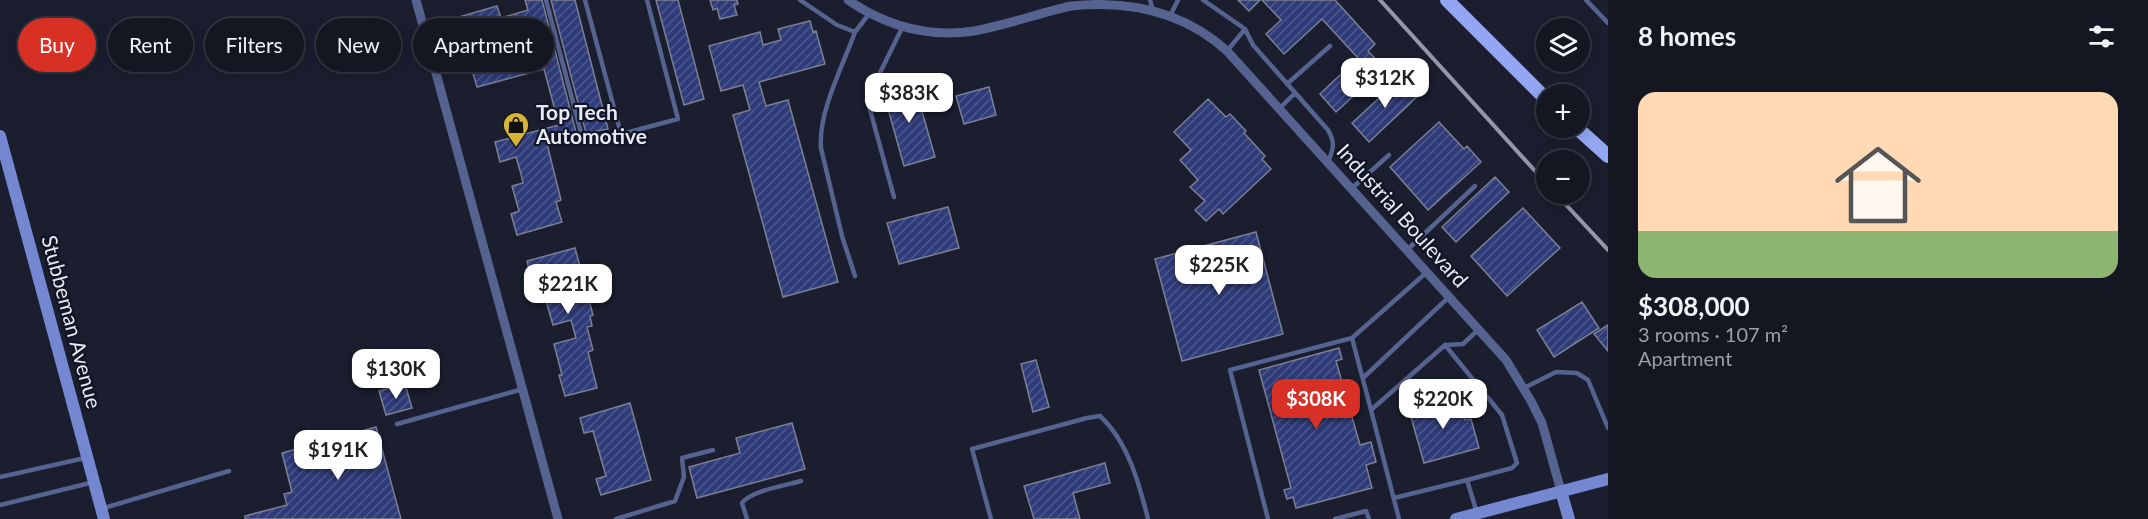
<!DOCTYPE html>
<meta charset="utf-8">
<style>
:root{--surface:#141622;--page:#1d1f2a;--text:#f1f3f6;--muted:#9d9fa5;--line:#333540;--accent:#d93025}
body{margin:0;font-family:Lato,sans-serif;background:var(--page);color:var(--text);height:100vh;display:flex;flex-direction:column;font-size:22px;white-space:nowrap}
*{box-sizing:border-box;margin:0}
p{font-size:20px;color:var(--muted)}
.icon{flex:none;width:33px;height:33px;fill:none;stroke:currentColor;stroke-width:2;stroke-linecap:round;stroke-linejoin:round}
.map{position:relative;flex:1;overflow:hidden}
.details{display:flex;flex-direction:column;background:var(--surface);width:540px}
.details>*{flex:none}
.top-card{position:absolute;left:18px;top:18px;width:570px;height:54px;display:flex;gap:12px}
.tools{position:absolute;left:1536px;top:18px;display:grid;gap:12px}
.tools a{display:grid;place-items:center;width:54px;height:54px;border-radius:50%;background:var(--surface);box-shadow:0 3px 15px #0003,0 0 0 2px var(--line);font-size:30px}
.price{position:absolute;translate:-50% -51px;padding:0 14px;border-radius:12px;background:#fff;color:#222;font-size:20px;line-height:39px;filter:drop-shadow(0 2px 3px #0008)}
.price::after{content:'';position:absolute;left:50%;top:36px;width:18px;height:14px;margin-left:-9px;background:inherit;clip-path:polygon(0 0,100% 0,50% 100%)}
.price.on{background:var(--accent);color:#fff}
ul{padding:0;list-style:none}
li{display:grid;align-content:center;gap:12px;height:318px;padding:0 30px}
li+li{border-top:2px solid var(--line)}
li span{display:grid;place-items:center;height:186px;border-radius:18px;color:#555}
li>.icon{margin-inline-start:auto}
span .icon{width:108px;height:108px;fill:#fffc;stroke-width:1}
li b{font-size:26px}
h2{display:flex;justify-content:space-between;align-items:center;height:72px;padding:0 30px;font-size:26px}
.chip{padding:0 21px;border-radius:27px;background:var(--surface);box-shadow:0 3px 15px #0003,0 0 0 2px var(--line);font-size:21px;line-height:54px}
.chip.on{background:var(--accent);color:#fff}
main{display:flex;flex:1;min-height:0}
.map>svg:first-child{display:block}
.building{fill:url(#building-hatch);stroke:#7a8094;stroke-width:1.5}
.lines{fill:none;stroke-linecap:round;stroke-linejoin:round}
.lane{stroke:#56628f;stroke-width:4.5}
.street{stroke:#56628f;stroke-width:9}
.secondary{stroke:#7587d0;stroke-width:12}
.primary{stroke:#92a6f2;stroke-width:14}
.rail{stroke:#9498a6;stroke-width:4}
.labels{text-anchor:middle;stroke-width:4.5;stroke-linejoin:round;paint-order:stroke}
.poi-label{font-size:21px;font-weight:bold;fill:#e7ebf6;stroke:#111524;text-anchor:start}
.street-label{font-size:21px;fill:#e7ebf6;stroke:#111524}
</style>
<main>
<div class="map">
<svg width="1608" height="519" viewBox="0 0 1608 519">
<defs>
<pattern id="building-hatch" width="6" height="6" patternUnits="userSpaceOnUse" patternTransform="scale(1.5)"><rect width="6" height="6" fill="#303c7a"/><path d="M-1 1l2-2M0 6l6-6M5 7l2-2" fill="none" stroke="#4e588e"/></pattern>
</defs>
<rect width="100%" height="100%" fill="#1a1e2e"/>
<path class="building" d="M525,0H542L577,136L547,144L561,200L556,202L562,222L517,235L511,214L519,211L512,186L523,183L521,174L516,157L500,162L495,142L559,125L544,69L477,87L469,60L480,57L474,33L464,36L459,17L497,6L501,18L528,10Z
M551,0H575L608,129L586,133Z
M656,0H678L704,99L684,105Z
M710,0H737L738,4L734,5L737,15L720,19L717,8L713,10Z
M1238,0H1260L1249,11Z
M1262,0H1335L1375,44L1368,51L1384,68L1336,112L1320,94L1358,58L1322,19L1284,54L1266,34L1281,20Z
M810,21L813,32L816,31L825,64L759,82L766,106L788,100L838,282L783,297L733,115L750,110L743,85L721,91L709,46L760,32L763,45L781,40L778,29Z
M1402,77L1419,95L1369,142L1352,123Z
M914,83L935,157L904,166L883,91Z
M989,87L996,115L964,124L956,96Z
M1208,99L1226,117L1230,114L1246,131L1244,133L1265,156L1262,159L1271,169L1223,214L1219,209L1206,221L1195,210L1205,201L1190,187L1198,180L1180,160L1191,150L1174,132Z
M1439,122L1464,149L1467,146L1481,162L1428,210L1390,167Z
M1495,177L1509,192L1456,242L1442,227Z
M948,207L959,248L899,264L887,223Z
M1523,208L1560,248L1507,296L1471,256Z
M1256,232L1283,334L1182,361L1155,259Z
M575,248L593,315L590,316L592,326L587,327L593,350L588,352L597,388L565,396L559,375H562L554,344L576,338L571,320L553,325L542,287L534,289L527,261Z
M1582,302L1599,328L1554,357L1537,330Z
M1608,325V351L1594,334Z
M1339,348L1342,359L1336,361L1360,445L1371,442L1376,462L1366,465L1372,488L1296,508L1293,497L1287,499L1284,490L1291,488L1259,370Z
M1036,360L1049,407L1033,412L1021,364Z
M405,384L412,408L386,415L379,391Z
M1459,396L1465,420L1471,419L1479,448L1424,463L1409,410Z
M630,403L651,480L601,495L596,479L606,476L593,431L584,433L580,418Z
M792,423L805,469L697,498L689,467L740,453L736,438Z
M376,427L401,519H245V516L287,505L284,494L292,492L282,453Z
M1105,463L1110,483L1073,493L1080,519H1034L1024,486Z"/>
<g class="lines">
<path class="lane" d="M546,0L584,144L678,119L647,0
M585,0L621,134
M800,0L837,25L855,32L869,14
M1150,0L1152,7
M1203,0L1245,29L1227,51
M1586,0L1608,23
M1171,14L1178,0
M1245,29L1253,45L1328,130C1335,142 1334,148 1328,162
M1287,84L1330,46
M1280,108L1295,93
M1351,189L1389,155
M894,197L869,106L874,85L902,28
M1407,250L1475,186
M855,276L842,236L821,148C818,112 843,66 855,32
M1445,345L1502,415L1517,463L1512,468L1467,480
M1363,378L1450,296
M1524,388L1556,372L1577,373L1588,380L1608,428
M1371,410L1352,338L1427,272
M397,424L523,389
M0,477L85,458
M1394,498L1467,480L1477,513
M0,505L94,482
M104,508L229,471
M616,519L675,501L684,477L682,458L713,450
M747,519L742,503C750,491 787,485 801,481
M991,519L972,449L1087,418L1100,416C1128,442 1139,483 1148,519
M1268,519L1230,370L1352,338
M1335,519L1366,511L1369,519
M1399,519L1371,410L1445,345L1463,344L1479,329"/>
<path class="street" d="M416,0L558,519
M848,0C886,26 927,38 974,31C1007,25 1039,13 1071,6C1129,0 1184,12 1227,51L1506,360L1531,401L1542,423L1561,491"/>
<path class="secondary" d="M0,136L104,519
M1561,491L1569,519
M1456,519L1608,479"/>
<path class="primary" d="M1447,0L1546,99
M1577,128L1608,156"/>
<path class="rail" d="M1380,0L1546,183
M1556,194L1608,250"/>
</g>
<defs>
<g id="shop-pin" transform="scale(1.35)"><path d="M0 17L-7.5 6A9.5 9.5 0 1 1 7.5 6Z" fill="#d8b434" stroke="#111524"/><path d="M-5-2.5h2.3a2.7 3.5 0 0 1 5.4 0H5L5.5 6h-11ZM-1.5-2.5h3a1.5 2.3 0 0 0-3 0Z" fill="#111"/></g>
</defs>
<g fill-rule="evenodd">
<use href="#shop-pin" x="516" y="125"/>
</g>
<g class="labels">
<g class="poi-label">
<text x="536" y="120">Top Tech<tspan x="536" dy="24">Automotive</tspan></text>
</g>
<g class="street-label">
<text transform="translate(1402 216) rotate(48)" y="7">Industrial Boulevard</text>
<text transform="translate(71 322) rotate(75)" y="7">Stubbeman Avenue</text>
</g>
</g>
</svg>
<div class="tools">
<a><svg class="icon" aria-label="layers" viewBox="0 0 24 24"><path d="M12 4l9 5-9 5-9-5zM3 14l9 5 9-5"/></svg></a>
<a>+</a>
<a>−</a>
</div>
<b class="price" style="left:1385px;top:109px">$312K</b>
<b class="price" style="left:909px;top:124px">$383K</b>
<b class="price" style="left:1219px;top:296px">$225K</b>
<b class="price" style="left:568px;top:315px">$221K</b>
<b class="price" style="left:396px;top:400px">$130K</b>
<b class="price on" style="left:1316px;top:430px">$308K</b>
<b class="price" style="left:1443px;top:430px">$220K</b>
<b class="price" style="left:338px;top:481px">$191K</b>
<div class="top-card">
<a class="chip on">Buy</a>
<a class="chip">Rent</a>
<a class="chip">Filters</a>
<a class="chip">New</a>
<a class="chip">Apartment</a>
</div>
</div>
<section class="details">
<h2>8 homes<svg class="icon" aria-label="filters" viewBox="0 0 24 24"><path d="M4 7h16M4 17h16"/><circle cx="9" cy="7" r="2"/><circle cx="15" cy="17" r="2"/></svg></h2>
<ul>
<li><span style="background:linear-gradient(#ffd9b3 75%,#8fb573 0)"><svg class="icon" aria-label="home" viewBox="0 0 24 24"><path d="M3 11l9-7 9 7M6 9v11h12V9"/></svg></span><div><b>$308,000</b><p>3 rooms · 107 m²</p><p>Apartment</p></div></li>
</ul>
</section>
</main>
